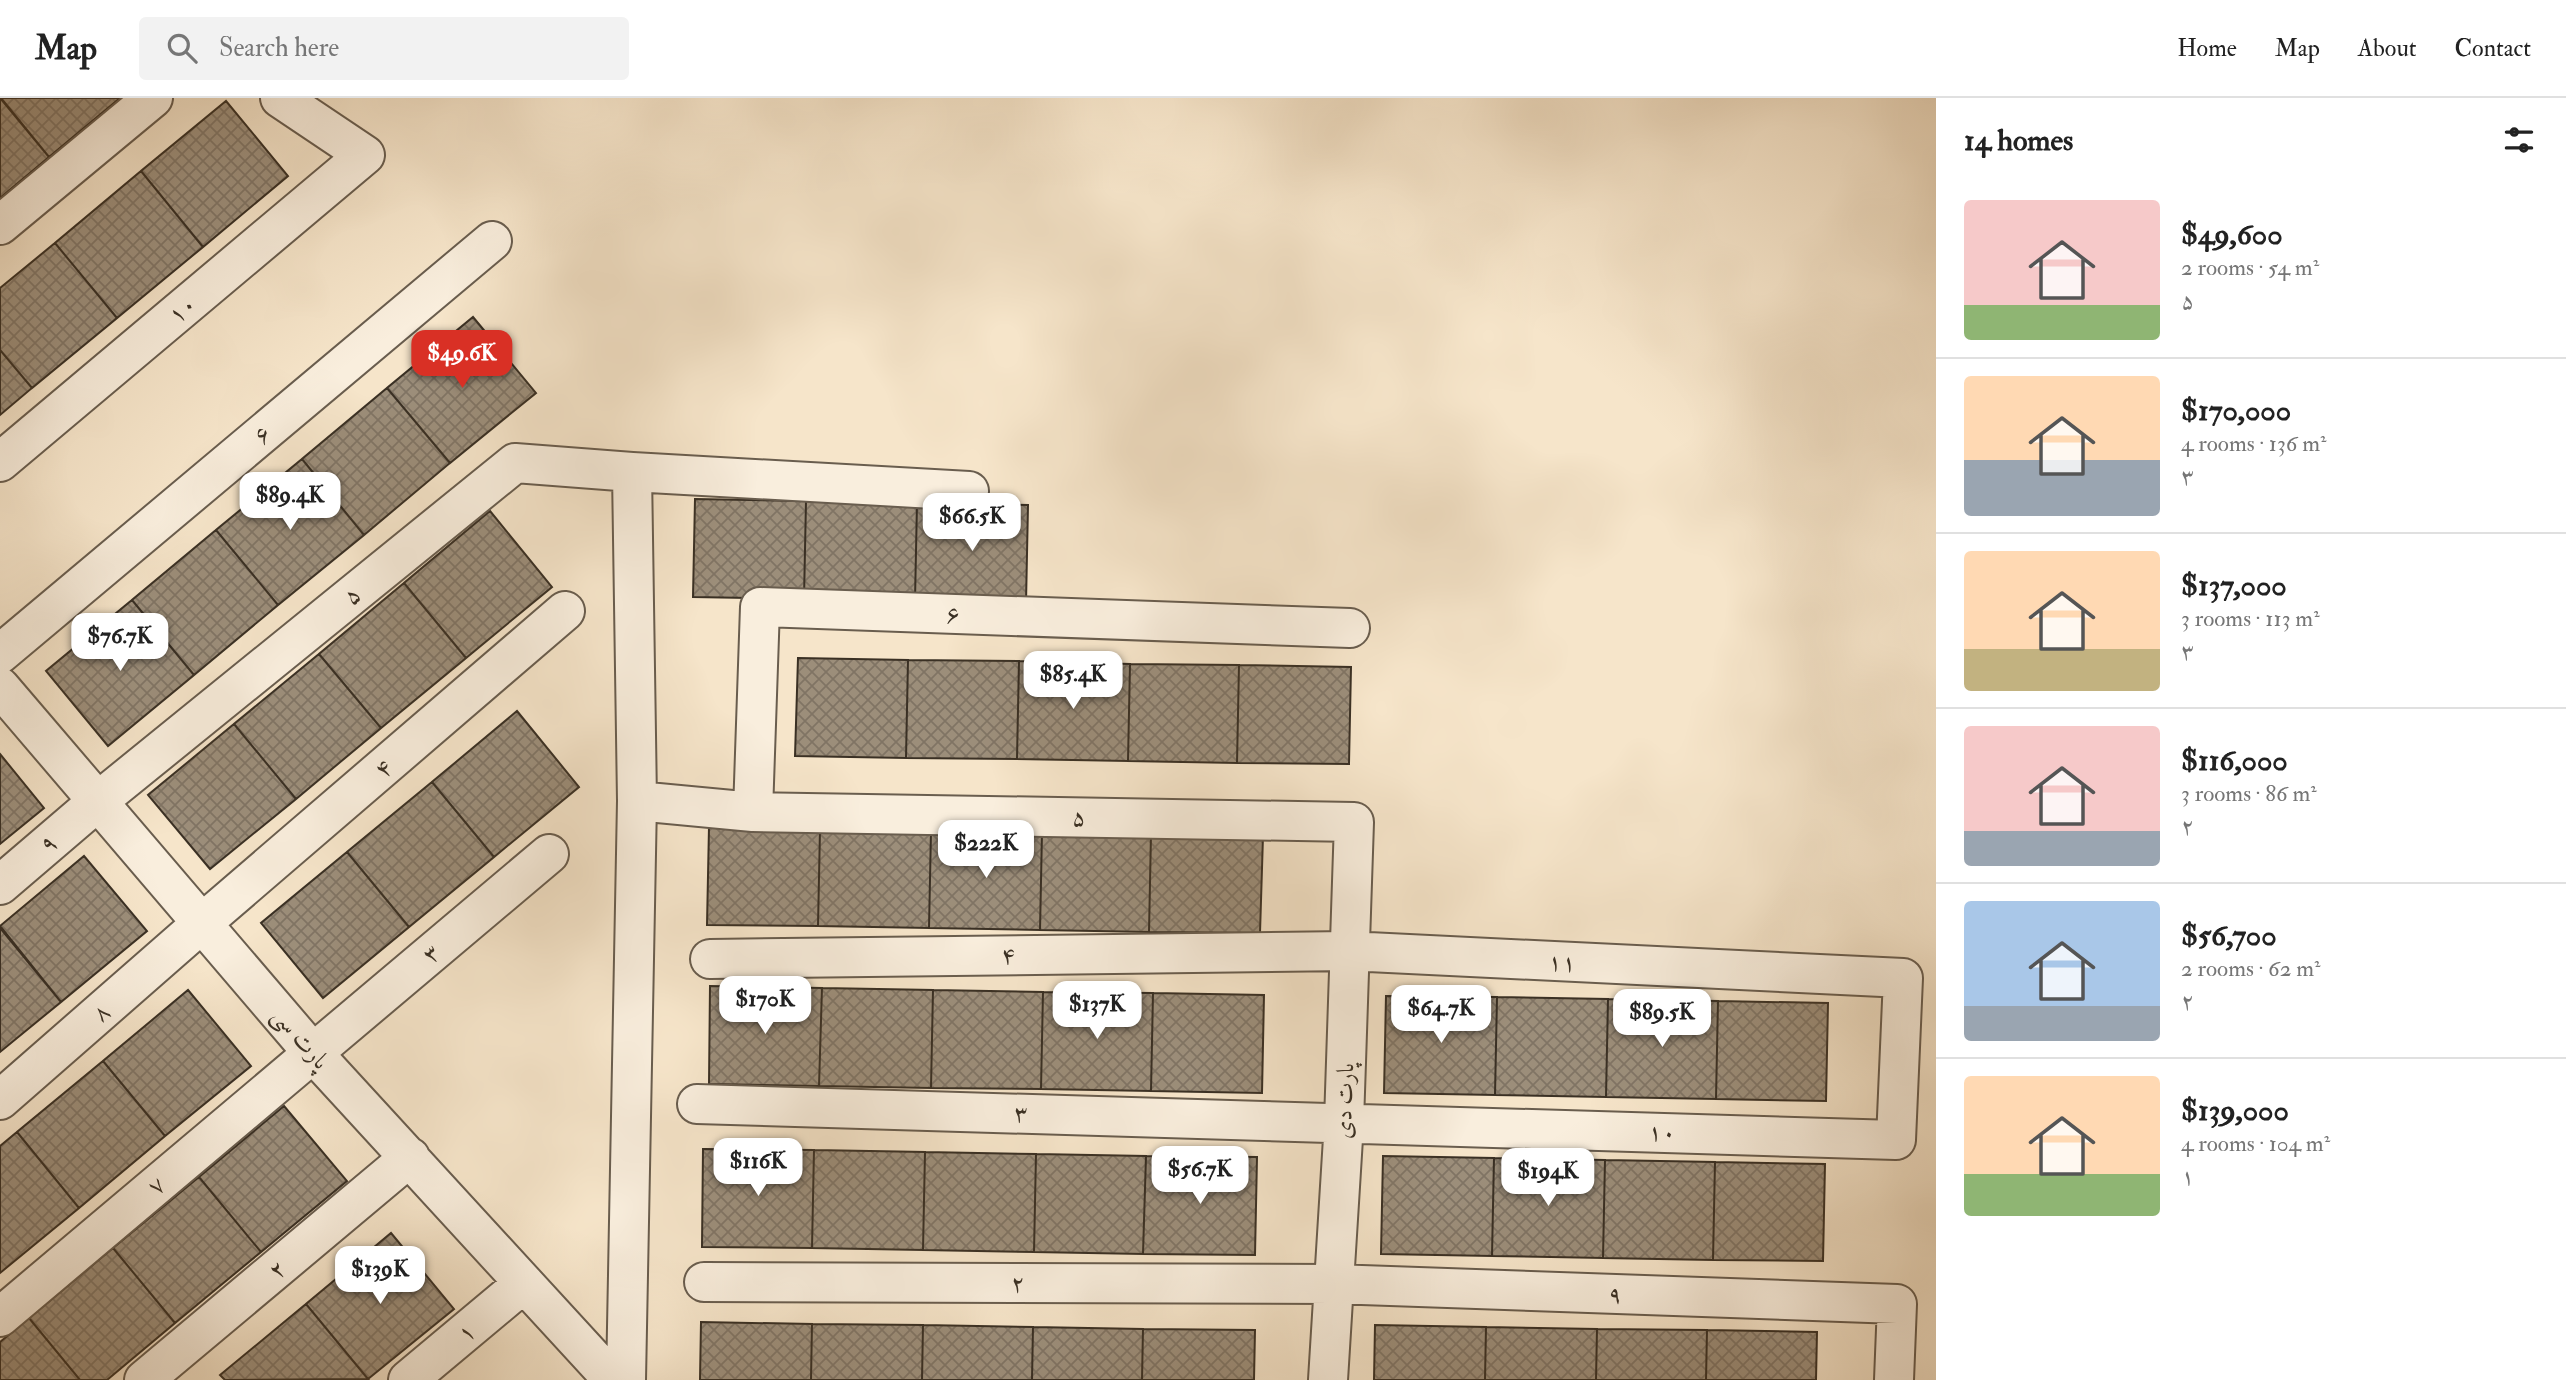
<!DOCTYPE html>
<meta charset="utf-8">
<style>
:root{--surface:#fff;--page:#f2f2f2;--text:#222;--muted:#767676;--line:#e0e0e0;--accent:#d93025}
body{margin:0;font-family:"IM FELL Double Pica",Amiri,serif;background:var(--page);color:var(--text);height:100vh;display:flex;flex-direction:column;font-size:26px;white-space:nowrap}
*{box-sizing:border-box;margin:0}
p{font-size:23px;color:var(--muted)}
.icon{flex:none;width:38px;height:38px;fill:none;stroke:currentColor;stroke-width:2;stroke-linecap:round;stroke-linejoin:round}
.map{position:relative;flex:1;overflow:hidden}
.drawer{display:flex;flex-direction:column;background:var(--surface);width:630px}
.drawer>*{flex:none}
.price{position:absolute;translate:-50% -60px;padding:0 16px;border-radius:14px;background:#fff;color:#222;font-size:23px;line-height:46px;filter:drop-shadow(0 2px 4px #0008)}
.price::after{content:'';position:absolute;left:50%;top:42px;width:21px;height:16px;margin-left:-10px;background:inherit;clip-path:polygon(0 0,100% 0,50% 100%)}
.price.current{background:var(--accent);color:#fff}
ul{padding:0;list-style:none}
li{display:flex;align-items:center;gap:21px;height:175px;padding:0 28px}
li+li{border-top:2px solid var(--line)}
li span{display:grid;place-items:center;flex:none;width:196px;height:140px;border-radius:7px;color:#555}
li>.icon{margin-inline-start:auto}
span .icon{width:84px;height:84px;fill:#fffc;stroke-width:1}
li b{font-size:30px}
h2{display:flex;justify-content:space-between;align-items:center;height:84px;padding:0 28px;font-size:30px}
header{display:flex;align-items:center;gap:42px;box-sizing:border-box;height:98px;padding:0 35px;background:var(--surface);border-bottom:2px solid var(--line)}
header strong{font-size:33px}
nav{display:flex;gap:38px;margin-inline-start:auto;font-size:24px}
.search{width:490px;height:63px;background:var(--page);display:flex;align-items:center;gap:18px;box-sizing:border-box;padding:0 24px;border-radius:7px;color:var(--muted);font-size:26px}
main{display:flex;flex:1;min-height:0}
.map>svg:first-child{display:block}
.building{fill:url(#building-cross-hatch);stroke:#3a3024;stroke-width:2}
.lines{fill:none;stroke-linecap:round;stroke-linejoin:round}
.minor-casing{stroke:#695d4e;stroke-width:42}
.minor{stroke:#f9eedd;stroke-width:38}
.labels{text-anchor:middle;stroke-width:5;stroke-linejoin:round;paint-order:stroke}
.street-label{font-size:24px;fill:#3a3024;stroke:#f9eedd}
</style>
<header>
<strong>Map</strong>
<div class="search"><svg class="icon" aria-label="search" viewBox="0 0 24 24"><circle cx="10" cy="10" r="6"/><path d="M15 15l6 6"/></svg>Search here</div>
<nav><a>Home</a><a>Map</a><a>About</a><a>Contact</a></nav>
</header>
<main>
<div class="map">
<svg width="1936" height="1282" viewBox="0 0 1936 1282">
<defs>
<pattern id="building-cross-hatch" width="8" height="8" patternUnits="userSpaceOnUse" patternTransform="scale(1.75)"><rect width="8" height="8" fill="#9c8e7a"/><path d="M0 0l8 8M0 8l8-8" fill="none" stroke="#807464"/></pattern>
</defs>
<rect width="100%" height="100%" fill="#f6e5ca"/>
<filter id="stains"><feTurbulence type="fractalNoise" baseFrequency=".00286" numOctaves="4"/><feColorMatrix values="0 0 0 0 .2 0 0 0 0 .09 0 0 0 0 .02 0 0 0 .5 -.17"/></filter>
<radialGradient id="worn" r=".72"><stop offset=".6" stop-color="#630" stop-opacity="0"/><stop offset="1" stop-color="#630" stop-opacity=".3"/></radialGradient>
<path class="building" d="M0,0L49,59L0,100Z
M1,0H120L49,59Z
M226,3L288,78L203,149L141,73Z
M141,73L203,149L117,220L55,145Z
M55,145L117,220L32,290L0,252V190Z
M473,219L536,295L450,365L387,290Z
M0,252L32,290L0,317Z
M387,290L450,365L364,437L302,361Z
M302,361L364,437L278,507L216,432Z
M695,401L806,403L804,501L693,499Z
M806,403L917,405L915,502L804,501Z
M917,405L1028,407L1026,505L915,502Z
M490,413L552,489L466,560L404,485Z
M216,432L278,507L194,577L132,502Z
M404,485L466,560L381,630L319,556Z
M132,502L194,577L108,648L46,573Z
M319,556L381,630L296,701L234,626Z
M798,560L908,562L906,660L795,658Z
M908,562L1019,563L1017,661L906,660Z
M1019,563L1130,566L1128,663L1017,661Z
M1130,566L1239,567L1237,665L1128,663Z
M1239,567L1351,569L1349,666L1237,665Z
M517,613L579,689L494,759L432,684Z
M234,626L296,701L210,771L148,697Z
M0,656L44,710L0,746Z
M432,684L494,759L409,829L347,754Z
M709,729L820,731L818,828L707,827Z
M820,731L931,733L929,830L818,828Z
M931,733L1042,734L1040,832L929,830Z
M1042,734L1151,736L1149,834L1040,832Z
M1151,736L1263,738L1260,835L1149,834Z
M347,754L409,829L323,900L261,825Z
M84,758L147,833L61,904L0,828Z
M0,830L61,904L0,954Z
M710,888L822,890L819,988L709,986Z
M822,890L933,892L931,990L819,988Z
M188,892L251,968L165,1038L103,963Z
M933,892L1043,894L1041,991L931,990Z
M1043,894L1153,895L1151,993L1041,991Z
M1153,895L1264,897L1262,995L1151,993Z
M1386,898L1497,899L1495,997L1384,995Z
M1497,899L1608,901L1606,999L1495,997Z
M1608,901L1718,903L1716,1001L1606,999Z
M1718,903L1828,905L1826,1003L1716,1001Z
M103,963L165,1038L79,1110L17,1034Z
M284,1008L347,1083L261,1154L199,1079Z
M17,1034L79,1110L0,1175V1048Z
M703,1051L814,1052L812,1150L702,1149Z
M814,1052L925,1054L923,1152L812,1150Z
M925,1054L1036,1056L1034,1154L923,1152Z
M1036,1056L1146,1058L1143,1156L1034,1154Z
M1146,1058L1257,1059L1255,1157L1143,1156Z
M1383,1058L1494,1060L1492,1158L1381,1156Z
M1494,1060L1605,1062L1603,1160L1492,1158Z
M1605,1062L1715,1064L1713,1162L1603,1160Z
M1715,1064L1825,1066L1823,1163L1713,1162Z
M199,1079L261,1154L175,1225L113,1150Z
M391,1135L454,1211L368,1281L306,1206Z
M113,1150L175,1225L107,1282H80L29,1220Z
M306,1206L368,1281L225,1282L220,1277Z
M29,1220L80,1282H0V1244Z
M701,1224L812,1226L811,1282H700Z
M812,1226L923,1227L922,1282H811Z
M923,1227L1033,1229L1032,1282H922Z
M1375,1227L1486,1229L1485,1282H1374Z
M1033,1229L1143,1231L1142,1282H1032Z
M1486,1229L1597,1231L1596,1282H1485Z
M1143,1231L1255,1232L1254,1282H1142Z
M1597,1231L1707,1232L1706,1282H1596Z
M1707,1232L1817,1234L1816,1282H1706Z"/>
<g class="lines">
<g class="minor-casing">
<path id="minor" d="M0,127L153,0
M0,364L365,57L280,0
M0,556L492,143
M0,589L312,954L613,1282
M637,703L753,714L1354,724L1344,1024L1328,1282
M753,714L760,509L1350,530
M0,787L97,704L515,365L632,374L969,393
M0,1002L201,826L565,513
M697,1006L1896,1042L1903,880L1348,853L710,861
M704,1184L1333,1186L1897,1206L1894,1282
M0,1219L549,756
M144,1282L410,1059
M408,1282L524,1185
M626,1282L637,703L632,374"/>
</g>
<use href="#minor" class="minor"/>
</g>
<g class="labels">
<g class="street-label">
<text transform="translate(182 211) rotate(-40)" y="8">۱۰</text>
<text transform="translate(262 336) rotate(-40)" y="8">۶</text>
<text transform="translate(352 497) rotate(-39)" y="8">۵</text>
<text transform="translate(953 516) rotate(2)" y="8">۶</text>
<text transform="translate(383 670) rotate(-41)" y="8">۴</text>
<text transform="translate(1079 719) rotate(1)" y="8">۵</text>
<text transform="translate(48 745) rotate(-41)" y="8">۹</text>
<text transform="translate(431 855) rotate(-40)" y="8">۳</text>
<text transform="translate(1008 857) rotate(-1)" y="8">۴</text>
<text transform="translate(1562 864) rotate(3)" y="8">۱۱</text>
<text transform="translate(101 914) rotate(-41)" y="8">۸</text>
<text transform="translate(301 940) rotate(49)" y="8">پارت سی</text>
<text transform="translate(1344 1003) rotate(-88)" y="8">پارت دی</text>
<text transform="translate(1021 1015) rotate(2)" y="8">۳</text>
<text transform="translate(1662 1034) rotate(2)" y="8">۱۰</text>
<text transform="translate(156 1087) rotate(-40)" y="8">۷</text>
<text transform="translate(277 1171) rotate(-40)" y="8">۲</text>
<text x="1018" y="1193">۲</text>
<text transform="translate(1615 1196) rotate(2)" y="8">۹</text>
<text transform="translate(466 1234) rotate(-40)" y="8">۱</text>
</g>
</g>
<rect width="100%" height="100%" filter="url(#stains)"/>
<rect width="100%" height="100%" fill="url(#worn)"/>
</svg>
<b class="price current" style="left:462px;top:292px">$49.6K</b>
<b class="price" style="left:290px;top:434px">$89.4K</b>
<b class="price" style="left:972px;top:455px">$66.5K</b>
<b class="price" style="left:120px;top:575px">$76.7K</b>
<b class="price" style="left:1073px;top:613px">$85.4K</b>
<b class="price" style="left:986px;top:782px">$222K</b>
<b class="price" style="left:765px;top:938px">$170K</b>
<b class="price" style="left:1097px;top:943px">$137K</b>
<b class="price" style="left:1441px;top:947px">$64.7K</b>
<b class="price" style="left:1662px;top:951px">$89.5K</b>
<b class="price" style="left:758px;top:1100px">$116K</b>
<b class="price" style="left:1200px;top:1108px">$56.7K</b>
<b class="price" style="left:1548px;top:1110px">$194K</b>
<b class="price" style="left:380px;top:1208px">$139K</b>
</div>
<section class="drawer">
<h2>14 homes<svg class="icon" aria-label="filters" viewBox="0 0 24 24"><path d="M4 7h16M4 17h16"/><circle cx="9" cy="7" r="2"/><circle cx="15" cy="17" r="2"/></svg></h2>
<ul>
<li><span style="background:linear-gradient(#f6c9c9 75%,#8fb573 0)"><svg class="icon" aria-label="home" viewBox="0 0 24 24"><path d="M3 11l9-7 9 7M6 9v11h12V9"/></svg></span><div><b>$49,600</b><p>2 rooms · 54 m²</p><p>۵</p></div></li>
<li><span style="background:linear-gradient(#ffd9b3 60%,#9aa5b1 0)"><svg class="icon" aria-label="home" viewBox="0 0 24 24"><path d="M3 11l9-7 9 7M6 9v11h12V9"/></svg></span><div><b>$170,000</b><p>4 rooms · 136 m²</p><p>۳</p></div></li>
<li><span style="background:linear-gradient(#ffd9b3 70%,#c2b280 0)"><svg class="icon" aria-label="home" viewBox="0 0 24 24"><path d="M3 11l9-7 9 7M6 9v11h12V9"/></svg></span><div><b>$137,000</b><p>3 rooms · 113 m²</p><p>۳</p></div></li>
<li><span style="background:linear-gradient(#f6c9c9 75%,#9aa5b1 0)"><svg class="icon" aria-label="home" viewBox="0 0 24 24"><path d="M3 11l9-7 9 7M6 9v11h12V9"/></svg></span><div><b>$116,000</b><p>3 rooms · 86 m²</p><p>۲</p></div></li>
<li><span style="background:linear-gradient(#a9c7e8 75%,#9aa5b1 0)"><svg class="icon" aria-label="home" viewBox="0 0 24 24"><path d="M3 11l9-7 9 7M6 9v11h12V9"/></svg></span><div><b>$56,700</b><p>2 rooms · 62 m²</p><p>۲</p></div></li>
<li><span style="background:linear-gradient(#ffd9b3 70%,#8fb573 0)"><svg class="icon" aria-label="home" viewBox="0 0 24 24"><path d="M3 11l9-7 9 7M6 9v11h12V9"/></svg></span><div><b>$139,000</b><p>4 rooms · 104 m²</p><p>۱</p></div></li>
</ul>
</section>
</main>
